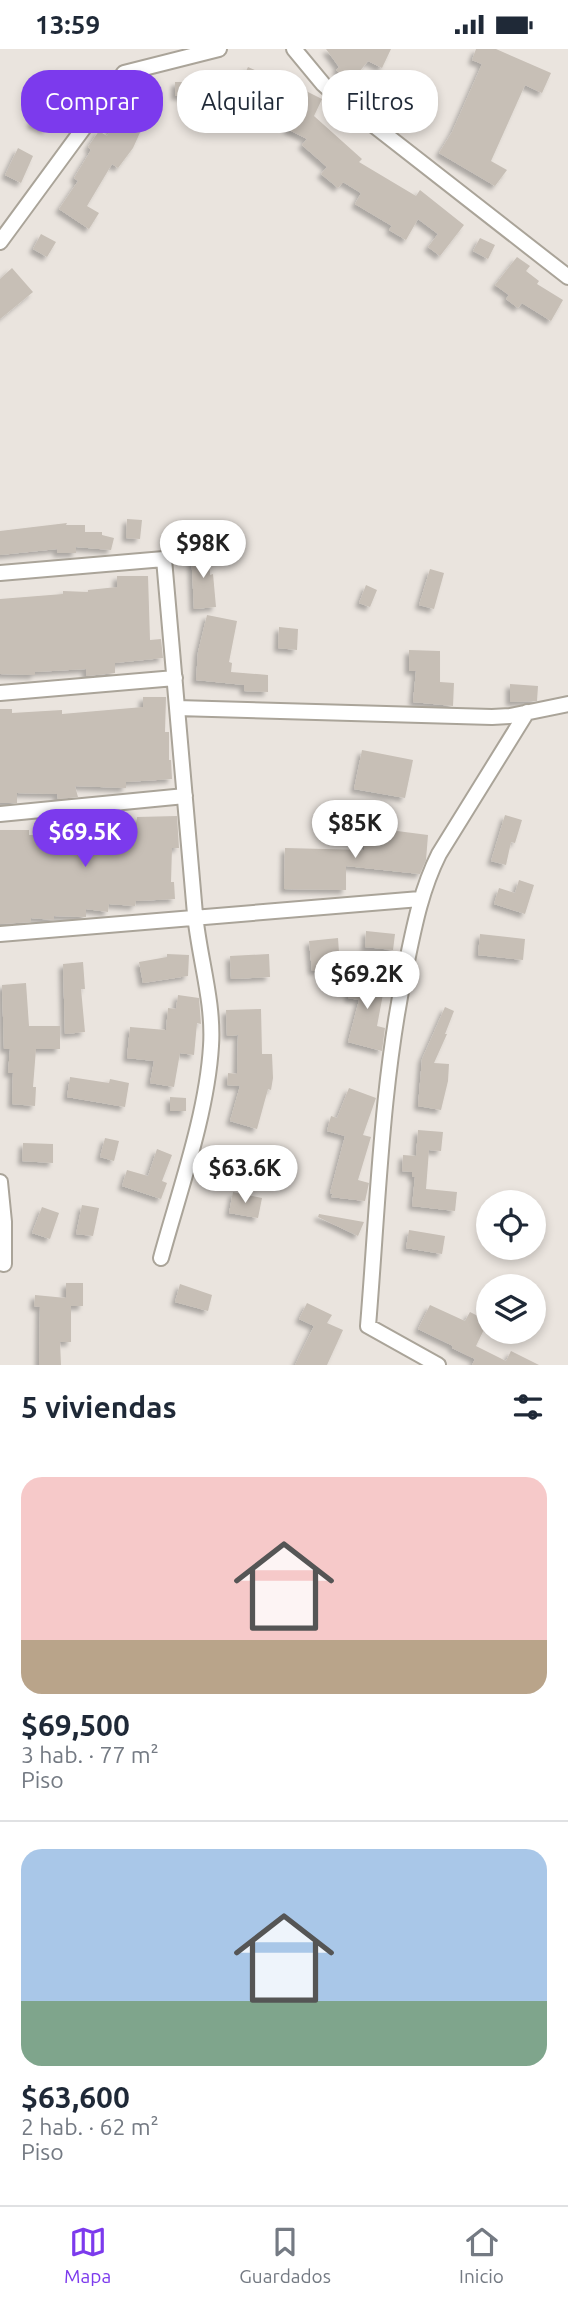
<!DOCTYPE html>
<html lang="es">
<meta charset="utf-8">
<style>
:root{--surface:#fff;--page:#f2f2f3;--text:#1f2937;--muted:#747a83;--line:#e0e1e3;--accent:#7c3aed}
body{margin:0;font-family:Ubuntu,sans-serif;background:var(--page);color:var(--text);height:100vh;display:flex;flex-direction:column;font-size:26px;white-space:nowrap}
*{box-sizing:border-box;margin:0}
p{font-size:23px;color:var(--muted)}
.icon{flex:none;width:38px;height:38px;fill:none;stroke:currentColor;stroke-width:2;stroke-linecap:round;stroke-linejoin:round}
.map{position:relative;height:1316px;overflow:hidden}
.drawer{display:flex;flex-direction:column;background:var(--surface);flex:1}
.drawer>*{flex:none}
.guide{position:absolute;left:21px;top:21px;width:527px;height:63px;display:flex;gap:14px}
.buttons{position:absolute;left:476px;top:1141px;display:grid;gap:14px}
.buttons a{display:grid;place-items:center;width:70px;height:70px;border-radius:50%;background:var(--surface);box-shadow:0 4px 10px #0003;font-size:35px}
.price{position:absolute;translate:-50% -60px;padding:0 16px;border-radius:24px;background:#fff;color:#222;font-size:23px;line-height:46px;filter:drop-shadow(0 2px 4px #0008)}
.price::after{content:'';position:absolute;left:50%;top:42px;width:21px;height:16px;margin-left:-10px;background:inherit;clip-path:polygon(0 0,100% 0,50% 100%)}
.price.on{background:var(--accent);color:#fff}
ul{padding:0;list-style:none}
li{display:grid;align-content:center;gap:14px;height:371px;padding:0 21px}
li+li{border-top:2px solid var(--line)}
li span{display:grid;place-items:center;height:217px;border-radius:21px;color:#555}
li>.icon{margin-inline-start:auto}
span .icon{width:126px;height:126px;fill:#fffc;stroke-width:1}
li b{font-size:30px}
h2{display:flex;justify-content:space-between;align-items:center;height:84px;padding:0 21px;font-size:30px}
.tag{padding:0 24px;border-radius:28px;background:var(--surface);box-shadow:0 4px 10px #0003;font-size:24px;line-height:63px}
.tag.on{background:var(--accent);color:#fff}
.status{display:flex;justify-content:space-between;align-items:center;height:49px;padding:0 35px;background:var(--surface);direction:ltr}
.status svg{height:19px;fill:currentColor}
.menu{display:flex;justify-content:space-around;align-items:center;height:98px;border-top:2px solid var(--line);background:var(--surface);font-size:19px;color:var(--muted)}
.menu a{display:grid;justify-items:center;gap:4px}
.menu .on{color:var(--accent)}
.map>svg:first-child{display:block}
.building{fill:#c7bfb6;filter:url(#shadow)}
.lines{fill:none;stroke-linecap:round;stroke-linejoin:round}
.street-casing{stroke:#aaa499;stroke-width:18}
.street{stroke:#fff;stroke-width:14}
</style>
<div class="status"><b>13:59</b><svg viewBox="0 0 49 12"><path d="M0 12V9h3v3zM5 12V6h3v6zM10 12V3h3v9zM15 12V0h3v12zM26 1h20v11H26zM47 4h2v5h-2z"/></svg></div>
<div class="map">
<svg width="568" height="1316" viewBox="0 0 568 1316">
<defs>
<filter id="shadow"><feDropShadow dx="-4" dy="4" stdDeviation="2" flood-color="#0004"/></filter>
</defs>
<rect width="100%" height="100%" fill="#eae4de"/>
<path class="building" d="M326,0H391L382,19L368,12L351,33L336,21L339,18Z
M476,0H496L551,24L542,44L525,36L491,112L507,121L495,137L439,104L452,83L482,15L472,11Z
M248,18L301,42L302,40L322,50L314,67L362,110L359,113L416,147L420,141L464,176L440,207L428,198L438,185L418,170L406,191L389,181L392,177L355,155L361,144L343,133L338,139L321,125L327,118L302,96L307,90L287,80L294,64L257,47L251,59L232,50L233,47L199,38L203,26L239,36Z
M390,23L428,42L417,63L380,44Z
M175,33H191L192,47H175Z
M355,33L370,40L365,51L350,44Z
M134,43L149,56L133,75L142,79L133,99L118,119L112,115L87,157L99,164L89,180L59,160L78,132L74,129L91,101L88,98L99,82L107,87L122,57Z
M37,59L53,65L46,81L31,75Z
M18,99L33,107L21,134L5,126Z
M41,185L56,193L47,208L33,200Z
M480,189L495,196L488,210L473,202Z
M517,208L530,217L526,222L539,232L537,235L563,251L551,272L522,254L518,259L506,250L509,246L495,236Z
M12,219L33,243L0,270V230Z
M127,470L142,471L140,490L126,489Z
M67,474L66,476H85V483H102V486L114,489L111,501L76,498V504H57V500L0,506V482Z
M191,501H209L210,526L213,525L216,558L194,560Z
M430,520L444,524L434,560L419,556Z
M117,527H148L150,591L161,590L163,609L115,614V624L86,627V620L35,623V626L0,625V550L63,545V542L88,543V541L117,538Z
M366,536L377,541L370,558L359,554Z
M207,566L237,572L229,613L232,614L231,623L268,626V643L244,642V636L196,631L198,603Z
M279,578L298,580L297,601L278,599Z
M409,601L440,602V633L454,634L453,657L413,653L416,622H409Z
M510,635L538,637L537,652L510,653Z
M143,648H166L165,683H169V711H171L172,730L126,733V739L75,737L78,748L58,750L57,745L17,744V754H0V660H12V664L62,661V665L143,658Z
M362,701L413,711L405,749L354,740Z
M505,766L522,771L515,794L511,793L506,816L491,812Z
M177,767L179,799H172L171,833H174L175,850L136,852L135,857L109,855L108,863L86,860V868L54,867V871L31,869V873L0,875V781H29V786H60V774L83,775V780L114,781L137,778V768Z
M366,778L428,786L426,811L420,825L346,817V841L284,840L285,799L364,801Z
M519,831L534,836L525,865L494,855L499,839L515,844Z
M366,882L395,885L393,901L365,898Z
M480,885L525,890L523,911L478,906Z
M338,889L340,919L312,922L309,892Z
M167,905L189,906L188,927L143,934L139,913L167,908Z
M269,905L270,928L231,930L230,907Z
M83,913L85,940H81L85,983L65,985L63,915Z
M353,923L386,929L377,977L385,979L382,1002L348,993L359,951L348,949Z
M26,934L29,977H60V1000H36L33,1038H36L35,1057L12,1055L13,1024H8L10,1000H4L2,936Z
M178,946L199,949L201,975L197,974L194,1006L180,1004L174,1038L150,1034L154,1012L127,1009L130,978L166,981L168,959L176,960Z
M445,958L454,962L445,985H447L434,1014L449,1015L448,1032L441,1061L418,1057L422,1010Z
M261,960L262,1005H272L273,1029L271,1041L268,1040L257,1080L230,1072L240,1037L227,1036L228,1024L237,1025L238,986L227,987L226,961Z
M70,1028L109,1034L110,1030L129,1034L125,1058L67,1048Z
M349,1039L376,1049L363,1086L371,1088L358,1131L369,1134L365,1152L331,1148L333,1145L330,1144L345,1087L327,1082L331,1067L337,1069Z
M170,1048L186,1049V1062H170Z
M418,1081L443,1083L441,1102L429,1101L426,1140L457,1143L455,1162L412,1157L415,1128H412V1123L402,1122L403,1106L416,1107Z
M105,1089L119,1092L114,1112L100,1108Z
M23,1094L53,1095V1114L22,1112Z
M157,1100L172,1106L162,1132L167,1134L161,1150L122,1137L127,1121L148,1127Z
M233,1143L262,1149L258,1169L229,1164Z
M82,1156L99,1159L93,1187L76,1185Z
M42,1158L59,1164L50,1190L32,1184Z
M319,1165L364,1173L358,1187L318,1168Z
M409,1181L445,1187L442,1205L406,1199Z
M66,1234H83V1257H71V1293H60L61,1316H39L40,1258L34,1257L35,1246L66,1249Z
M180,1235L212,1246L208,1262L175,1253Z
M307,1254L332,1266L327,1274L343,1281L327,1316H295L314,1277L299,1270Z
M430,1256L465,1272L470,1263L488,1272L476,1297L506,1312L511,1302L539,1316H472L475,1310L452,1299L453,1297L418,1280Z"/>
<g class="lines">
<g class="street-casing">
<path id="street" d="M294,0L323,35L340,50L568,228
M0,193L124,24L219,0
M0,524L164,510C175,628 184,747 195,865C199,908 214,953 211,997C207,1065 179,1143 161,1209
M0,644L175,629
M177,659L492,668L510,667L568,655
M0,765L185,747
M0,885L420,850
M0,1133L4,1173V1215L0,1214
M438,1316L368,1277C378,1157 381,1035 406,917C414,878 421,841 439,805L527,663"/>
</g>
<use href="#street" class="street"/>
</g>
</svg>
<div class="buttons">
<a><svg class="icon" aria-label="locate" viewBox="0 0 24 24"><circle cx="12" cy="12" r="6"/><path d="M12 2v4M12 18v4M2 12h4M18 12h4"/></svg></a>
<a><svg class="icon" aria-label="layers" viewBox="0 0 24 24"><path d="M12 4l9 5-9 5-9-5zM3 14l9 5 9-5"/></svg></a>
</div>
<b class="price" style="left:203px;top:531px">$98K</b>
<b class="price" style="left:355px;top:811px">$85K</b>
<b class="price on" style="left:85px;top:820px">$69.5K</b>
<b class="price" style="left:367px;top:962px">$69.2K</b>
<b class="price" style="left:245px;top:1156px">$63.6K</b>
<div class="guide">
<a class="tag on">Comprar</a>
<a class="tag">Alquilar</a>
<a class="tag">Filtros</a>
</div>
</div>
<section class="drawer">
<h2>5 viviendas<svg class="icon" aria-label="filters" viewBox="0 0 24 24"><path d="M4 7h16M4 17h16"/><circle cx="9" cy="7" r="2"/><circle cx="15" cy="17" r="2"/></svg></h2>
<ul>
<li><span style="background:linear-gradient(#f6c9c9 75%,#b9a48a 0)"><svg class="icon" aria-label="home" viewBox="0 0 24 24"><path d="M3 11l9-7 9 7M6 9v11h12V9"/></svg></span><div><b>$69,500</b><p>3 hab. · 77 m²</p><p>Piso</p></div></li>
<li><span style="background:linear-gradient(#a9c7e8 70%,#7fa58c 0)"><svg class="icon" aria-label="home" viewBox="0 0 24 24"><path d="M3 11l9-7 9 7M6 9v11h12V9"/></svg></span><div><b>$63,600</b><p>2 hab. · 62 m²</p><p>Piso</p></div></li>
</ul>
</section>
<nav class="menu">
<a class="on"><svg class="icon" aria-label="map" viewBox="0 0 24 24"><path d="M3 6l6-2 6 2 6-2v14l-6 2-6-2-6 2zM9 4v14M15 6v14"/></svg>Mapa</a>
<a><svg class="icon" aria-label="saved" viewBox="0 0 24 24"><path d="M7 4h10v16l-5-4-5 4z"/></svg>Guardados</a>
<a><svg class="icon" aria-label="home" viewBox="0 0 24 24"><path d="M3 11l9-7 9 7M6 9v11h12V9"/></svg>Inicio</a>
</nav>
